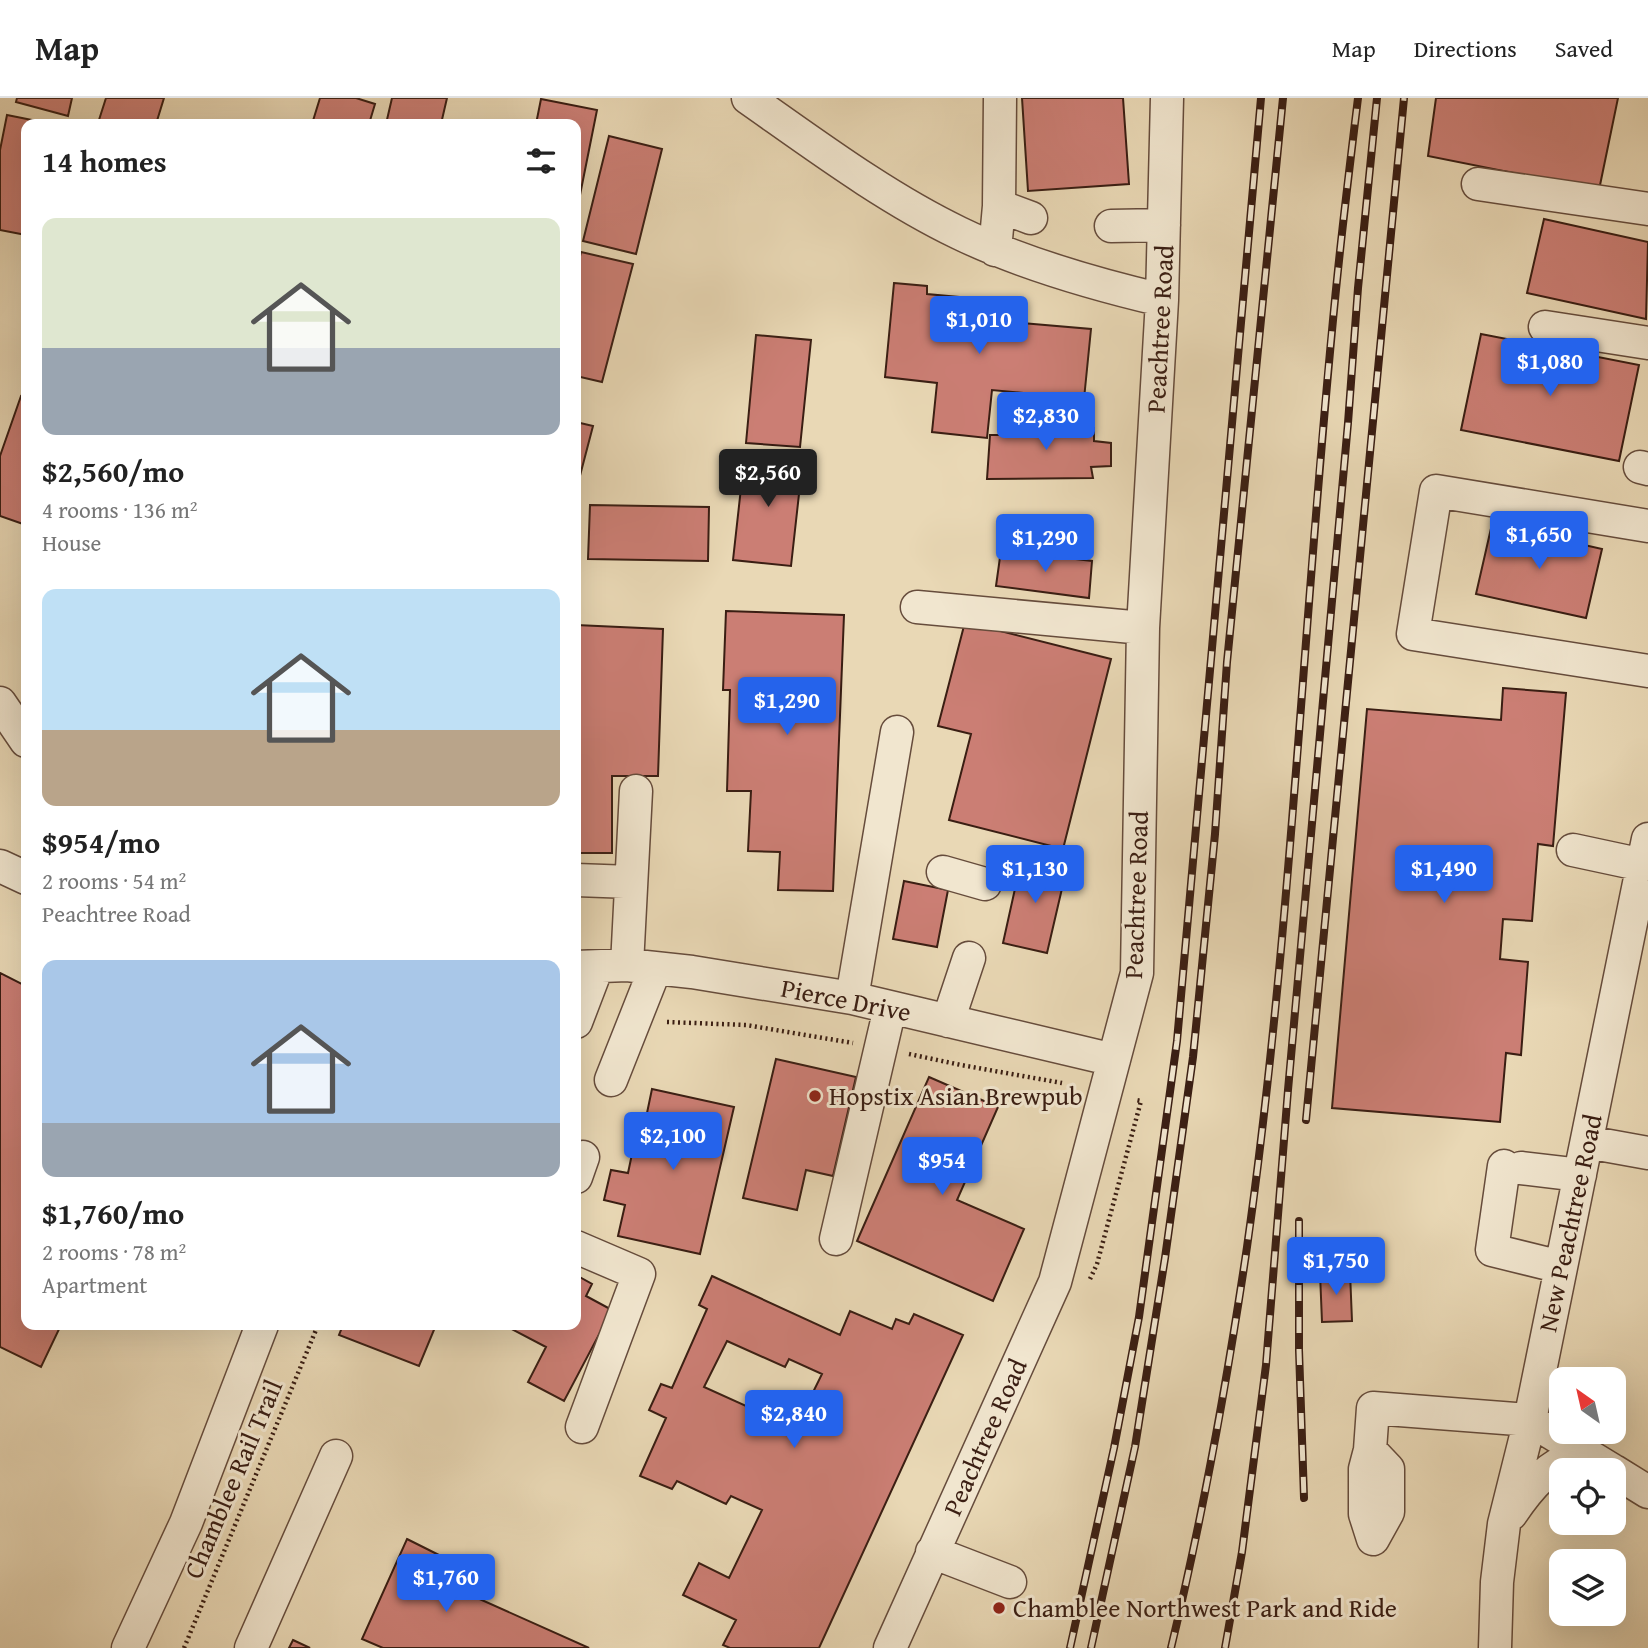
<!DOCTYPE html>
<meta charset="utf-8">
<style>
:root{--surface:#fff;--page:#f6f6f6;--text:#222;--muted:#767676;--line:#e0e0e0;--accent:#2563eb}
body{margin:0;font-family:"Gentium Book Plus",serif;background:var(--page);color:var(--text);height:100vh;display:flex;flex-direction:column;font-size:26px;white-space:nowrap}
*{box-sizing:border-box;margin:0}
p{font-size:23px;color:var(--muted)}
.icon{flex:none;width:38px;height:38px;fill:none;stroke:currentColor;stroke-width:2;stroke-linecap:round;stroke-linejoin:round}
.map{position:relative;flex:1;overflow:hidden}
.side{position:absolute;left:21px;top:21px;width:560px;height:1211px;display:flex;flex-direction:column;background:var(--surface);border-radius:14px;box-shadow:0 7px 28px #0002}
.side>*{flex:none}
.needle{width:46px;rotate:326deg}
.buttons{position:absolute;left:1549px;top:1269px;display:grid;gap:14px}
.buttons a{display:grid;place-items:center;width:77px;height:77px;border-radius:14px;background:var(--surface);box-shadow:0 7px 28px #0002;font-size:35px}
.price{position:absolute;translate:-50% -60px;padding:0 16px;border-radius:7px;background:var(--accent);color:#fff;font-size:23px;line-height:46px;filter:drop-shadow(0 2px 4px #0008)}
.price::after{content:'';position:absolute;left:50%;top:42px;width:21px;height:16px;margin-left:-10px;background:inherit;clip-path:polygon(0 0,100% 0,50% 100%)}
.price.selected{background:#222;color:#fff}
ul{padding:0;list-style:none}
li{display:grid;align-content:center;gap:14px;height:371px;padding:0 21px}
li span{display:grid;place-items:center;height:217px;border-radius:14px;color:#555}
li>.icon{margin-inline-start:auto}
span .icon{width:126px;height:126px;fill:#fffc;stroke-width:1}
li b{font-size:30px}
h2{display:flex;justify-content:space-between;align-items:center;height:84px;padding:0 21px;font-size:30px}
header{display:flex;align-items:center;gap:42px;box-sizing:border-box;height:98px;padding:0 35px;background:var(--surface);border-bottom:2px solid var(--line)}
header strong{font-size:33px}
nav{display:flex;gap:38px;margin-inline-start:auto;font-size:24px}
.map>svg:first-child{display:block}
.building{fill:#cb7e74;stroke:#3a1e13;stroke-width:2;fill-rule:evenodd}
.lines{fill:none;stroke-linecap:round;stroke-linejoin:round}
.minor-casing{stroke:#664c3c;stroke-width:35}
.path{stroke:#3a1e13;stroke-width:4.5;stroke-dasharray:2 3.5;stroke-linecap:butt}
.minor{stroke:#f1e6cf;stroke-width:32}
.rail-casing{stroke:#3a1e13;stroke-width:8}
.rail{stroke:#f1e6cf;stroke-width:5;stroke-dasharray:16;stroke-linecap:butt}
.poi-dot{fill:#8f2418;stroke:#f1e6cf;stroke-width:2.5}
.labels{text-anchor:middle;stroke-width:6;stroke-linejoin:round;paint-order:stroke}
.street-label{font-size:26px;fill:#3a1e13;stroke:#f1e6cf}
.poi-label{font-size:26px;fill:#3a1e13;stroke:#f1e6cf;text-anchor:start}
</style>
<header>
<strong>Map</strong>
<nav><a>Map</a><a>Directions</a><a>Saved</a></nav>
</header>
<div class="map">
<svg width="1648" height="1550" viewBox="0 0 1648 1550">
<rect width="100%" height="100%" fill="#e9d8b5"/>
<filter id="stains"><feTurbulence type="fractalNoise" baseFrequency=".00286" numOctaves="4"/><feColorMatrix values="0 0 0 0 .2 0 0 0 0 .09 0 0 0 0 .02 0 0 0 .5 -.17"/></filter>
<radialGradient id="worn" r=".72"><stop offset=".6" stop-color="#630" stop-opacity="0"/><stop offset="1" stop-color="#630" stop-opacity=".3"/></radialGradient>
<path class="building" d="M17,0H72L68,18L16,4Z
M106,0H164L156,26H101L98,25Z
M320,0H356L375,6L369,26H312Z
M392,0H447L441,26H386Z
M1022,0H1123L1129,86L1028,93Z
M1436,0H1618L1599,92L1428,58Z
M541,1L597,12L576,117V26H536Z
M7,17L52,26H26V137L0,132V52Z
M609,38L662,51L636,156L583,143Z
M1544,121L1648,144L1646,221L1527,195Z
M581,154L633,166L602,284L576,278V175Z
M894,185L927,188V196L991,202L989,222L1091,231L1084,301L992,292L987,340L932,334L937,285L885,279Z
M1481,236L1639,267L1619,363L1461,332Z
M756,237L811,242L800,349L746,345Z
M21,298L26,300V427L0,418V358Z
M1006,323L1094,330V343L1111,345V368L1091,369L1093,380L987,381L990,337H1007Z
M576,324L593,328L576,393Z
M745,354L803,360L791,468L733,462Z
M590,407L709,409L708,463L588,461Z
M1492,426L1602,451L1586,520L1476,496Z
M1001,452L1092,463L1089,500L996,488Z
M726,513L844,517L833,793L778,792L780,754L748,753L751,693H727L730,592H723Z
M965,524L1111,561L1063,751L949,722L971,636L938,628Z
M576,527L663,531L658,678H612V755H576Z
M1503,590L1566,595L1553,748L1538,746L1532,823L1503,821L1500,861L1528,864L1521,957L1506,955L1500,1024L1332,1010L1367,611L1501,622Z
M1022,759L1067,769L1047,855L1003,845Z
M904,783L948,792L937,849L893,841Z
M0,875L26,888V1227H61L41,1269L0,1249Z
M776,961L856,979L833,1078L806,1072L797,1112L743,1100Z
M929,979L998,1009L957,1102L1024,1131L993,1203L857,1143Z
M652,991L734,1009L700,1156L618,1138L625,1107L604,1102L611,1072L628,1075L636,1037L642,1039Z
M1350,1174L1352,1223L1322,1224L1320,1175Z
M576,1177L592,1186L586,1198L612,1212L564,1303L528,1284L546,1249L504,1227H576Z
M712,1178L840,1237L850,1213L892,1231L896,1221L909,1226L914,1216L963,1237L819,1550H730L723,1547L736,1522L683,1497L699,1465L729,1480L762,1412L731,1398L726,1406L677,1383L672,1391L640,1378L666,1320L649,1312L661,1286L672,1290L707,1211L699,1207ZM727,1243L785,1269L789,1261L822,1276L791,1339L760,1325L764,1316L704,1289Z
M343,1227H436L419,1268L339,1237Z
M407,1441L439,1457L428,1478L589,1550H383L362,1541Z
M293,1542L310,1550H289Z"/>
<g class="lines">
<g class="minor-casing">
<path id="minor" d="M748,0C815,47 886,100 959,135C1023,166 1094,186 1162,202
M1478,86L1648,111
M999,108L1031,120
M1111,128L1164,127
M995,152L999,108L1000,0
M1545,229L1648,245
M1640,369L1648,371
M1648,428L1436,393L1413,536L1648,573
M917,509L1143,530
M0,605L26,643
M1573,752L1643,767
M0,768L26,780
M943,774L985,786
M576,782L631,784
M627,867L636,693
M576,869L627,867L692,874L852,900L1114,962
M852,900L897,634
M948,923L969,860
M576,924L597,869
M611,982L655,871
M1587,1044L1648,1055
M1504,1068L1492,1152L1561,1169
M1521,1070L1580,1077
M576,1079L583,1059
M836,1141L890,910
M576,1149L639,1176L582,1329
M1370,1352L1388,1371V1414L1373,1441
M1614,1373L1648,1394
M1511,1416C1532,1385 1547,1369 1582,1354
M1373,1441L1365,1416V1371L1370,1352L1373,1310L1530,1322L1612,1372
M932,1454L1010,1484
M128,1550L186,1425L262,1227
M251,1550L336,1358
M890,1550L1055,1184L1137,875L1143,530L1162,202L1167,0
M1495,1550L1497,1484L1504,1426L1530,1322L1648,741"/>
</g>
<path class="path" d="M667,924L746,927L853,945
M909,956L961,967L1062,985
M1090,1181L1097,1166L1141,1003L1136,1002
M184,1550L318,1227"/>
<use href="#minor" class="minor"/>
<g class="rail-casing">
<path id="rail" d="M1306,1022L1404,0
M1299,1123V1252L1304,1400
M1070,1550L1114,1350L1139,1219L1177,943L1261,0
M1091,1550L1135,1349L1165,1160L1193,959L1215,736L1227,564L1283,0
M1171,1550C1203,1417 1227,1284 1247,1149C1293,825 1304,497 1338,172C1344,114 1351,57 1358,0
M1225,1550L1242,1454L1266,1267L1288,992L1348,325L1358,190L1377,0"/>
</g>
<use href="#rail" class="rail"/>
</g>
<g class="poi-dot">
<circle cx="815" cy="998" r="7"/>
<circle cx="999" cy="1510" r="7"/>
</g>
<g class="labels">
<g class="street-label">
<text transform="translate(1160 231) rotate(-87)" y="9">Peachtree Road</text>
<text transform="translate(1136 797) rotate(-88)" y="9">Peachtree Road</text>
<text transform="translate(846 902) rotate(11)" y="9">Pierce Drive</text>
<text transform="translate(1570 1125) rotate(-78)" y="9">New Peachtree Road</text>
<text transform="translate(985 1339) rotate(-66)" y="9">Peachtree Road</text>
<text transform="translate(233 1381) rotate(-67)" y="9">Chamblee Rail Trail</text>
</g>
<g class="poi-label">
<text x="829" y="1007">Hopstix Asian Brewpub</text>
<text x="1013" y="1519">Chamblee Northwest Park and Ride</text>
</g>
</g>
<rect width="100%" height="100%" filter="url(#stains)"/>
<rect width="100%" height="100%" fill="url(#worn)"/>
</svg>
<div class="buttons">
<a><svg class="needle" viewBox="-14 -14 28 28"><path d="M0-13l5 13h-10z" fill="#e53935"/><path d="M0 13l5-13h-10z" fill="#767676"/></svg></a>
<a><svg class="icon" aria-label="locate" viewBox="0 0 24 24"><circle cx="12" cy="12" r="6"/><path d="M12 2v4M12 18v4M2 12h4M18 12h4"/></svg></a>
<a><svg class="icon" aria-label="layers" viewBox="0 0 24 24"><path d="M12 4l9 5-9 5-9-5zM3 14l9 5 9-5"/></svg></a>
</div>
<b class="price" style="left:979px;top:258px">$1,010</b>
<b class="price" style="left:1550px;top:300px">$1,080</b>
<b class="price" style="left:1046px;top:354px">$2,830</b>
<b class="price selected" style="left:768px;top:411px">$2,560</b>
<b class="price" style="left:1539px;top:473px">$1,650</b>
<b class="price" style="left:1045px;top:476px">$1,290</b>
<b class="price" style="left:787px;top:639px">$1,290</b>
<b class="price" style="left:1035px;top:807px">$1,130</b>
<b class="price" style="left:1444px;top:807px">$1,490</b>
<b class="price" style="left:673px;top:1074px">$2,100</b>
<b class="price" style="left:942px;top:1099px">$954</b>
<b class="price" style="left:1336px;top:1199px">$1,750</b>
<b class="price" style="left:794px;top:1352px">$2,840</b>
<b class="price" style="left:446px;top:1516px">$1,760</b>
<section class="side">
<h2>14 homes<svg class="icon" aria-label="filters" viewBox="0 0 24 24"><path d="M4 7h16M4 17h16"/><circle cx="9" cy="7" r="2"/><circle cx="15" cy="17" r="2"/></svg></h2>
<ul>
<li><span style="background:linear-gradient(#dfe7d0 60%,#9aa5b1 0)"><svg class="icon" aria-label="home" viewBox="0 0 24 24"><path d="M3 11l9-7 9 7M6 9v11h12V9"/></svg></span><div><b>$2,560/mo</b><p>4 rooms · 136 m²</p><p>House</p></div></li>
<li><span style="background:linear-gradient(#bfe0f5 65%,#b9a48a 0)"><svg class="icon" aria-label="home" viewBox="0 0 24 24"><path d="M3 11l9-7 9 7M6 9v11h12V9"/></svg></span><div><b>$954/mo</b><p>2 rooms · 54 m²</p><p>Peachtree Road</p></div></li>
<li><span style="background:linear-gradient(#a9c7e8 75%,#9aa5b1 0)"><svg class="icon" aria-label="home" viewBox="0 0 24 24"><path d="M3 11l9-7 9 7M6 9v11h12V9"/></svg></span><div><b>$1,760/mo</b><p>2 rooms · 78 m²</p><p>Apartment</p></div></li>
</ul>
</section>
</div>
